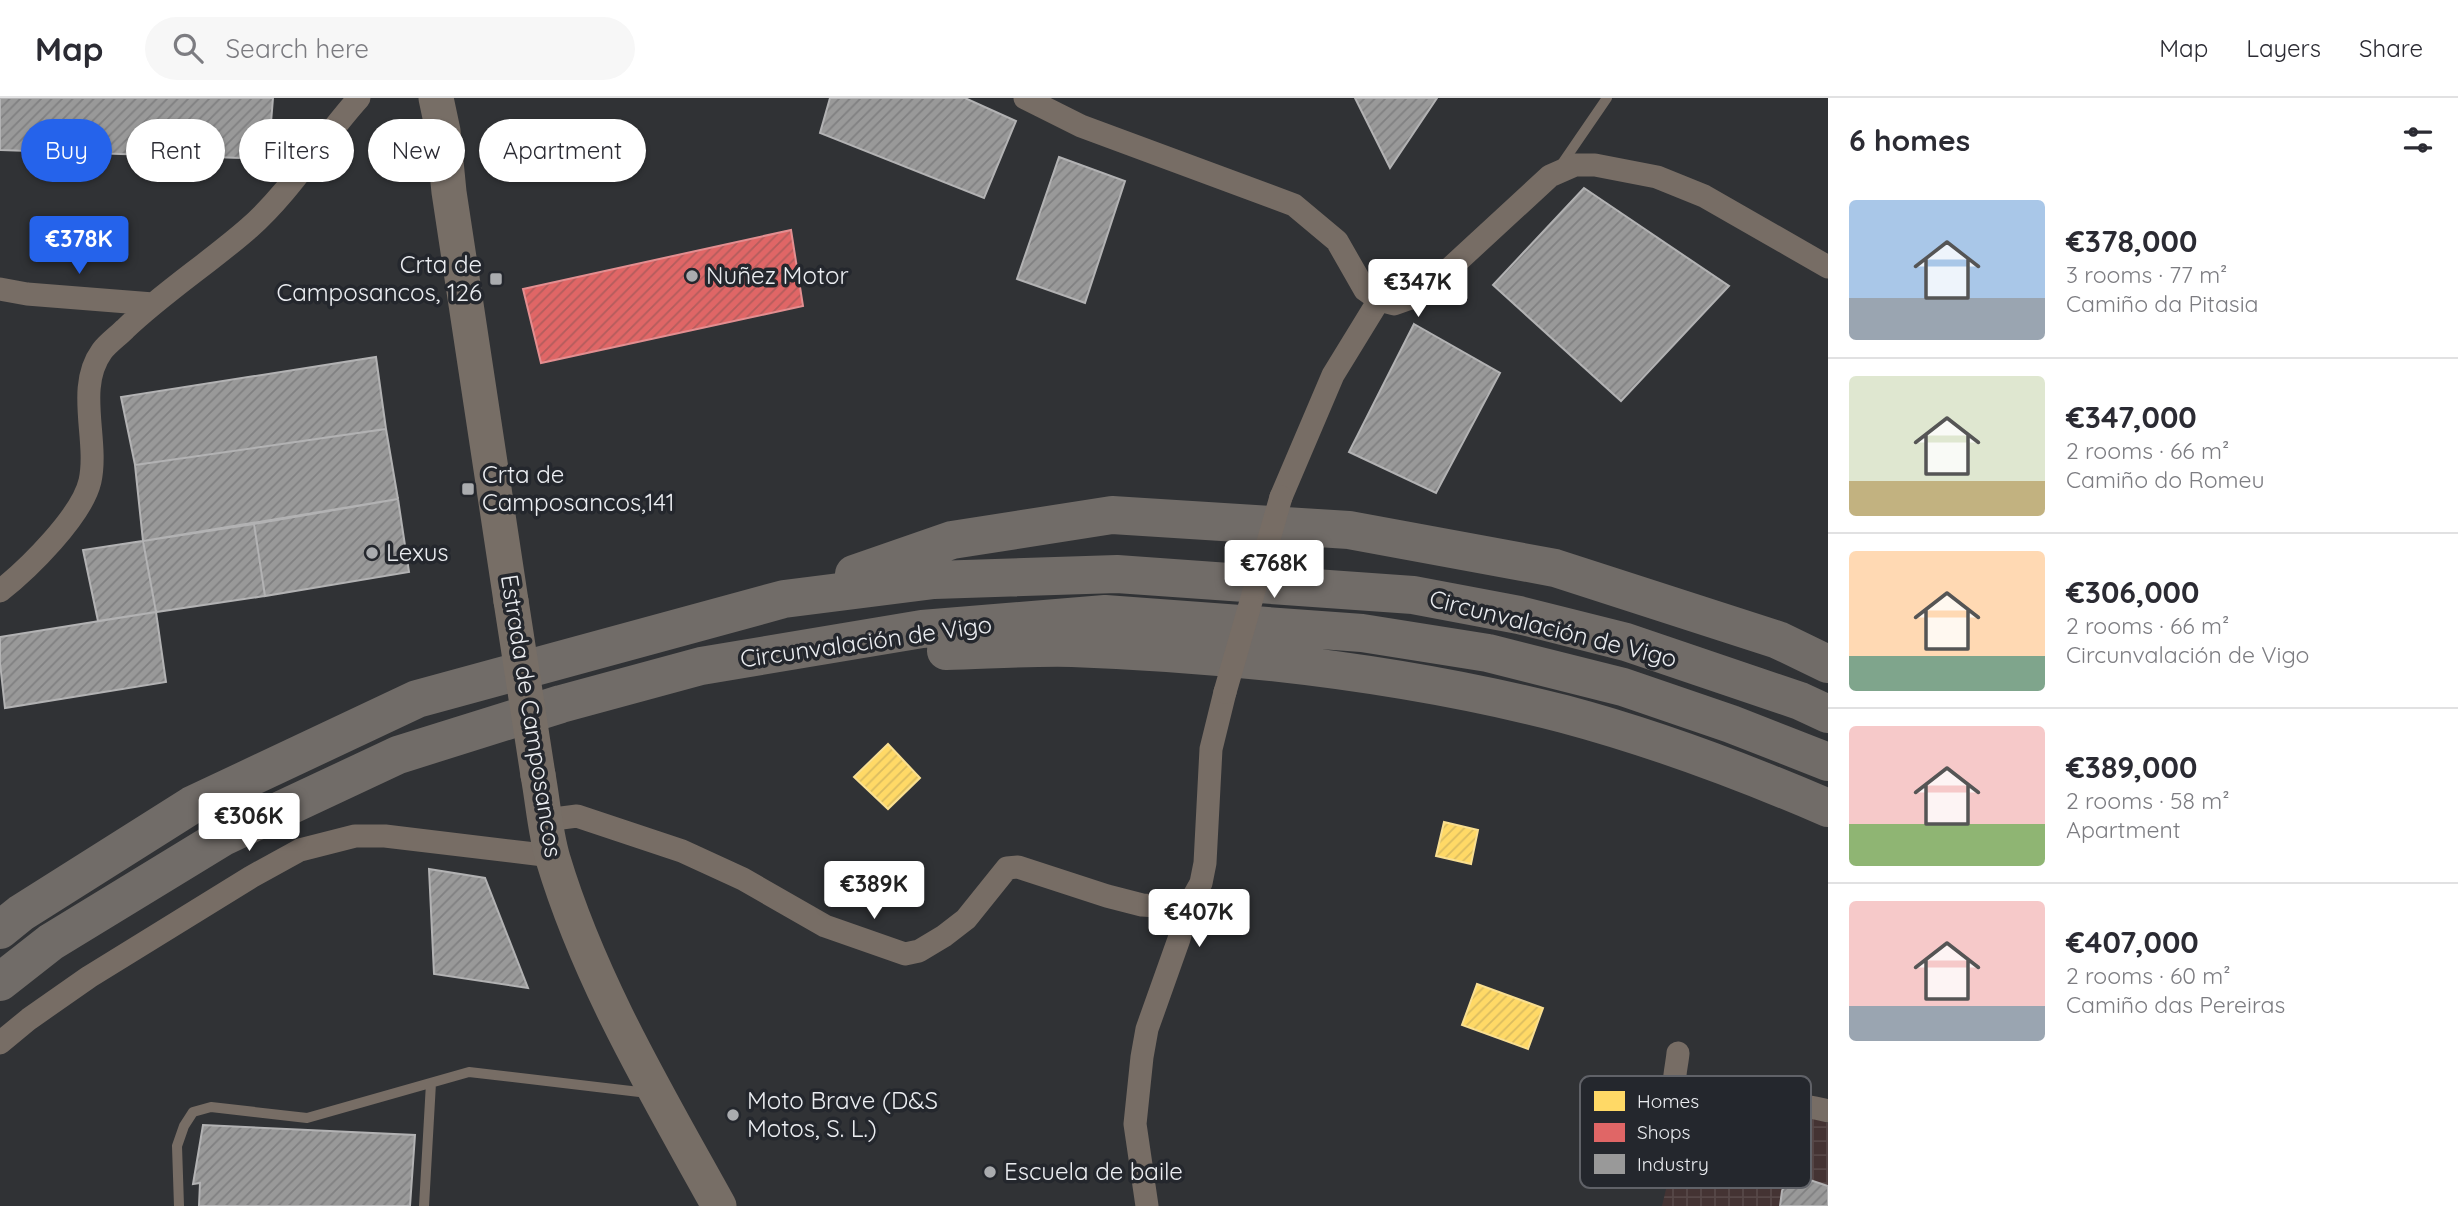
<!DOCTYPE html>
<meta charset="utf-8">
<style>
:root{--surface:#fff;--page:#f7f7f7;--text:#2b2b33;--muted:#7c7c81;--line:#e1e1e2;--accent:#2563eb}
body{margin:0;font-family:Quicksand,sans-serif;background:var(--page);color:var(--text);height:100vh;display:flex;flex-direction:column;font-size:26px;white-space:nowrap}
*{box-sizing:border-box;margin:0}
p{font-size:23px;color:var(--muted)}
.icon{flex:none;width:38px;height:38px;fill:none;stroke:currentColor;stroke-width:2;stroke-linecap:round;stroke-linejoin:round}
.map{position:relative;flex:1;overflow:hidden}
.details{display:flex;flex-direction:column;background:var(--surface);width:630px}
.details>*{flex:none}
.hud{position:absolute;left:21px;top:21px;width:665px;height:63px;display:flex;gap:14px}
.price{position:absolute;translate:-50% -60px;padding:0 16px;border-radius:7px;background:#fff;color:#222;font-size:23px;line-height:46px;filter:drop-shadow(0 2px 4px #0008)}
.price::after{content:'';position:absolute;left:50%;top:42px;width:21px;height:16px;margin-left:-10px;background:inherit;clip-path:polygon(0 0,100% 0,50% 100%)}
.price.active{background:var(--accent);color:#fff}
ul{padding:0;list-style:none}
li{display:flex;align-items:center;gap:21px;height:175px;padding:0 21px}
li+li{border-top:2px solid var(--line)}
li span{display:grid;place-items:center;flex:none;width:196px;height:140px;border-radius:7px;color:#555}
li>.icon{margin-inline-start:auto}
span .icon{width:84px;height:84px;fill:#fffc;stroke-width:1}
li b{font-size:30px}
h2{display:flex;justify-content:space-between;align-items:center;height:84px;padding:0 21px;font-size:30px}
.chip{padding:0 24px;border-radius:32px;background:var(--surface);box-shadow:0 2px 5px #0004;font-size:24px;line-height:63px}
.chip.active{background:var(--accent);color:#fff}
header{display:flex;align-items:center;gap:42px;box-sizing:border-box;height:98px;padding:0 35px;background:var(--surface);border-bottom:2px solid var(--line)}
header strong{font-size:33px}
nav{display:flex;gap:38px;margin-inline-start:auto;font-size:24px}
.search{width:490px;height:63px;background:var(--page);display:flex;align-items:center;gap:18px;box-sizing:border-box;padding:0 24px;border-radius:38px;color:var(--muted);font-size:26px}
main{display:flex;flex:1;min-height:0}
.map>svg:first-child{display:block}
.industrial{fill:url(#industrial-grid)}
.homes{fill:url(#homes-hatch);stroke:#f9df90;stroke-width:2}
.shops{fill:url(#shops-hatch);stroke:#e38e90;stroke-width:2}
.industry{fill:url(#industry-hatch);stroke:#b2b2b3;stroke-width:2}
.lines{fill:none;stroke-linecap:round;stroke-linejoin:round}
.lane{stroke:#776d65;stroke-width:10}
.street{stroke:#776d65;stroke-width:23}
.primary{stroke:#776e66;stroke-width:35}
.highway{stroke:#716c68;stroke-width:38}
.street-bridge{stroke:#776d65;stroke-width:23}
.primary-bridge{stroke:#776e66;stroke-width:35}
.poi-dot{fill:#aaacaf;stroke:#24272d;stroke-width:2.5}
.labels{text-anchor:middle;stroke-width:7;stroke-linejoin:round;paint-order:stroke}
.poi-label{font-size:24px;fill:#ebedf1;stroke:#24272d;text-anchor:start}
.street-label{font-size:24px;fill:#ebedf1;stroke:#24272d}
.key{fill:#24272d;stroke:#606268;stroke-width:2}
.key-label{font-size:19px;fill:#ebedf1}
</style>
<header>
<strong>Map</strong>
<div class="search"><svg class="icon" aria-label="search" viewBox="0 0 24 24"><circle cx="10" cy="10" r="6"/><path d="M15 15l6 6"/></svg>Search here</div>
<nav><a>Map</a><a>Layers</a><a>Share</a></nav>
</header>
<main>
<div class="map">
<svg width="1828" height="1108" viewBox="0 0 1828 1108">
<defs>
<pattern id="industrial-grid" width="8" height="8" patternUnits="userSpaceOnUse" patternTransform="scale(1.75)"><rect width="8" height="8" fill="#433"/><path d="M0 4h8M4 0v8" fill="none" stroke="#564747"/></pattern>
<pattern id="homes-hatch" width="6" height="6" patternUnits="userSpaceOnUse" patternTransform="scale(1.75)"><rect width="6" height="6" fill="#ffd966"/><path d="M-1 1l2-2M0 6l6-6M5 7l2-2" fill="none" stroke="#dabc60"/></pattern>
<pattern id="shops-hatch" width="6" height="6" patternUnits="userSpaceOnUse" patternTransform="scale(1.75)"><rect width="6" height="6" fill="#e06666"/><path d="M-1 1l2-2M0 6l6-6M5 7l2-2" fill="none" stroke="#b25d5d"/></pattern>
<pattern id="industry-hatch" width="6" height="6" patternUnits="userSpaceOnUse" patternTransform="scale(1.75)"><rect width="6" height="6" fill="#999"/><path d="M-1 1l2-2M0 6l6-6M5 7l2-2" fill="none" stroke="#808081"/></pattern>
</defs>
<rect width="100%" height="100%" fill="#303235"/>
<path class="industrial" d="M1793,1014L1828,1025V1108H1662L1683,1020L1715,1024Z"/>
<path class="homes" d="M888,646L920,680L888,711L854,679Z
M1444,724L1478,732L1471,766L1436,758Z
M1477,886L1543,910L1528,951L1462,927Z"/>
<path class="shops" d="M791,132L803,208L541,265L523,191Z"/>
<path class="industry" d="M0,0H273L268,61L0,52Z
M830,0H965L1016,23L984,100L820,35Z
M1355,0H1437L1390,70Z
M1059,59L1125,83L1085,205L1017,181Z
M1584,90L1729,188L1621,303L1493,187Z
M1414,226L1500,275L1436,395L1349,354Z
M376,259L386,331L135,367L121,299Z
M386,331L398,401L143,443L135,367Z
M398,401L409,474L265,498L254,426Z
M254,426L265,498L156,514L143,443Z
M143,443L156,514L98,523L83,452Z
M156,514L166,584L5,610L0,565V539Z
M429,771L485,780L528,890L434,876Z
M203,1027L415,1037L410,1108H199L200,1085L193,1086Z
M1789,1075L1828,1088V1108H1780L1782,1093Z"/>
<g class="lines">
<path class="lane" d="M1559,70L1607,0
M179,1108L177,1048L184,1028L193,1014L211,1009L307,1020L469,974L648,995
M424,1108L431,985"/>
<path class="street" d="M1025,0L1081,28L1294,107L1337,143L1365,192L1379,202L1394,206L1411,200L1434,185L1550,78L1575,67H1595L1657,79L1704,98L1828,169
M0,191L27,196L153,206
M1281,399L1333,277L1379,202
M0,493C28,471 82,418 90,383C99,341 75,290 102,253C108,245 118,238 125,231C164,194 209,165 249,130C291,93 321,42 359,0
M546,722L577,718L682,753L743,781L825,828L905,856L919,853L944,838L966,821L1007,770L1018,769L1107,798L1142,807L1187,810
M0,945L29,921L89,879L251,779L300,752L355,738H385L552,758
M1678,955C1677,968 1671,987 1677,998C1693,1028 1763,1009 1791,1007C1802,1007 1817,1010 1828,1013
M1147,1108L1135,1026L1142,959L1147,931L1179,841L1187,810L1201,785L1205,765L1211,651L1225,594"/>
<path class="primary" d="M436,0L443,33L449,94L511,503
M538,677C543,704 545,734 553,761C590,884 657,996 719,1108"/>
<path class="highway" d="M854,476L952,442L1112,417L1349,432L1555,470L1778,542L1828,566
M946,553C988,552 1030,549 1072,550C1237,556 1404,575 1564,616C1654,640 1742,673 1828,710
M0,832L21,815L192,707L417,601L784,501L934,482L1117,476L1413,497L1519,517L1626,544L1800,603L1828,616
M0,884L51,844L223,739L398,657L561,606L701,568L922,531L1105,516L1362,535L1488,555L1623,589L1731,626L1828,664"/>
<path class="street-bridge" d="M1225,594L1281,399"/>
<path class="primary-bridge" d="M511,503L538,677"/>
</g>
<g class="poi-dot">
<circle cx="692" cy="178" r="7"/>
<rect x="489" y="174" width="14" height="14" rx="3.5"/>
<rect x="461" y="384" width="14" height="14" rx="3.5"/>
<circle cx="372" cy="455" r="7"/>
<circle cx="733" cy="1017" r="7"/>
<circle cx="990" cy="1074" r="7"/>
</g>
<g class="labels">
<g class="poi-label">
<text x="482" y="175" text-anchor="end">Crta de<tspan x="482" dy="28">Camposancos, 126</tspan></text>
<text x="706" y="186">Nuñez Motor</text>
<text x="482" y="385">Crta de<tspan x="482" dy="28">Camposancos,141</tspan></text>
<text x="386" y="463">Lexus</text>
<text x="747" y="1011">Moto Brave (D&amp;S<tspan x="747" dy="28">Motos, S. L.)</tspan></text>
<text x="1004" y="1082">Escuela de baile</text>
</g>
<g class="street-label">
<text transform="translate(1553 531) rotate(14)" y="8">Circunvalación de Vigo</text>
<text transform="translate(866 544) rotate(-8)" y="8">Circunvalación de Vigo</text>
<text transform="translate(531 618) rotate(81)" y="8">Estrada de Camposancos</text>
</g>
</g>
<rect x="1580" y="978" width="231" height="112" rx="10" class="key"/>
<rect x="1594" y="993" width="31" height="20" fill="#ffd966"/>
<rect x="1594" y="1025" width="31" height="19" fill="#e06666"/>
<rect x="1594" y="1056" width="31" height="20" fill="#999"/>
<g class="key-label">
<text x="1637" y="1010">Homes</text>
<text x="1637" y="1041">Shops</text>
<text x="1637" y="1073">Industry</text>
</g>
</svg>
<b class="price active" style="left:79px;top:178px">€378K</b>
<b class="price" style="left:1418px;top:221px">€347K</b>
<b class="price" style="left:1274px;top:502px">€768K</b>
<b class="price" style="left:249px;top:755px">€306K</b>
<b class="price" style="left:874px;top:823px">€389K</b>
<b class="price" style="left:1199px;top:851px">€407K</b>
<div class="hud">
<a class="chip active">Buy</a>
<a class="chip">Rent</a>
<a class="chip">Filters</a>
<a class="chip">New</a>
<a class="chip">Apartment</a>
</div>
</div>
<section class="details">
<h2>6 homes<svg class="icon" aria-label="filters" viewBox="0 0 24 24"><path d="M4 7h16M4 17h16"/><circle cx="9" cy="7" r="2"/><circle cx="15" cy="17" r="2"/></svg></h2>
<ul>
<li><span style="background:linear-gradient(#a9c7e8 70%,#9aa5b1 0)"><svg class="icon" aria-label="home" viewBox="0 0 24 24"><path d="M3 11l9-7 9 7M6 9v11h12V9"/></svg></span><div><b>€378,000</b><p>3 rooms · 77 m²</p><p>Camiño da Pitasia</p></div></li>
<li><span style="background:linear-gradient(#dfe7d0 75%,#c2b280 0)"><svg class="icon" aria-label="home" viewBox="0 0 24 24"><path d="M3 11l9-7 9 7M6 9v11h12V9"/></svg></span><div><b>€347,000</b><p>2 rooms · 66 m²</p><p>Camiño do Romeu</p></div></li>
<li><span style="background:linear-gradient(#ffd9b3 75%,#7fa58c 0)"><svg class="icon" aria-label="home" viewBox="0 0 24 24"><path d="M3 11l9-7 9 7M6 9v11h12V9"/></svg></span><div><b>€306,000</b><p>2 rooms · 66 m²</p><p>Circunvalación de Vigo</p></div></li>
<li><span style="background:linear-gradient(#f6c9c9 70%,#8fb573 0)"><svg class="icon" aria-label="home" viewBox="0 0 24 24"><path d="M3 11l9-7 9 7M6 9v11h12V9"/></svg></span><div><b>€389,000</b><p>2 rooms · 58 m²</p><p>Apartment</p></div></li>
<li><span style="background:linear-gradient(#f6c9c9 75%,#9aa5b1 0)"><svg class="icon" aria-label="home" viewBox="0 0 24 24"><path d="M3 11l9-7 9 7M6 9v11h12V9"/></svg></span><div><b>€407,000</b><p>2 rooms · 60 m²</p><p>Camiño das Pereiras</p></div></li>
</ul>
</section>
</main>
